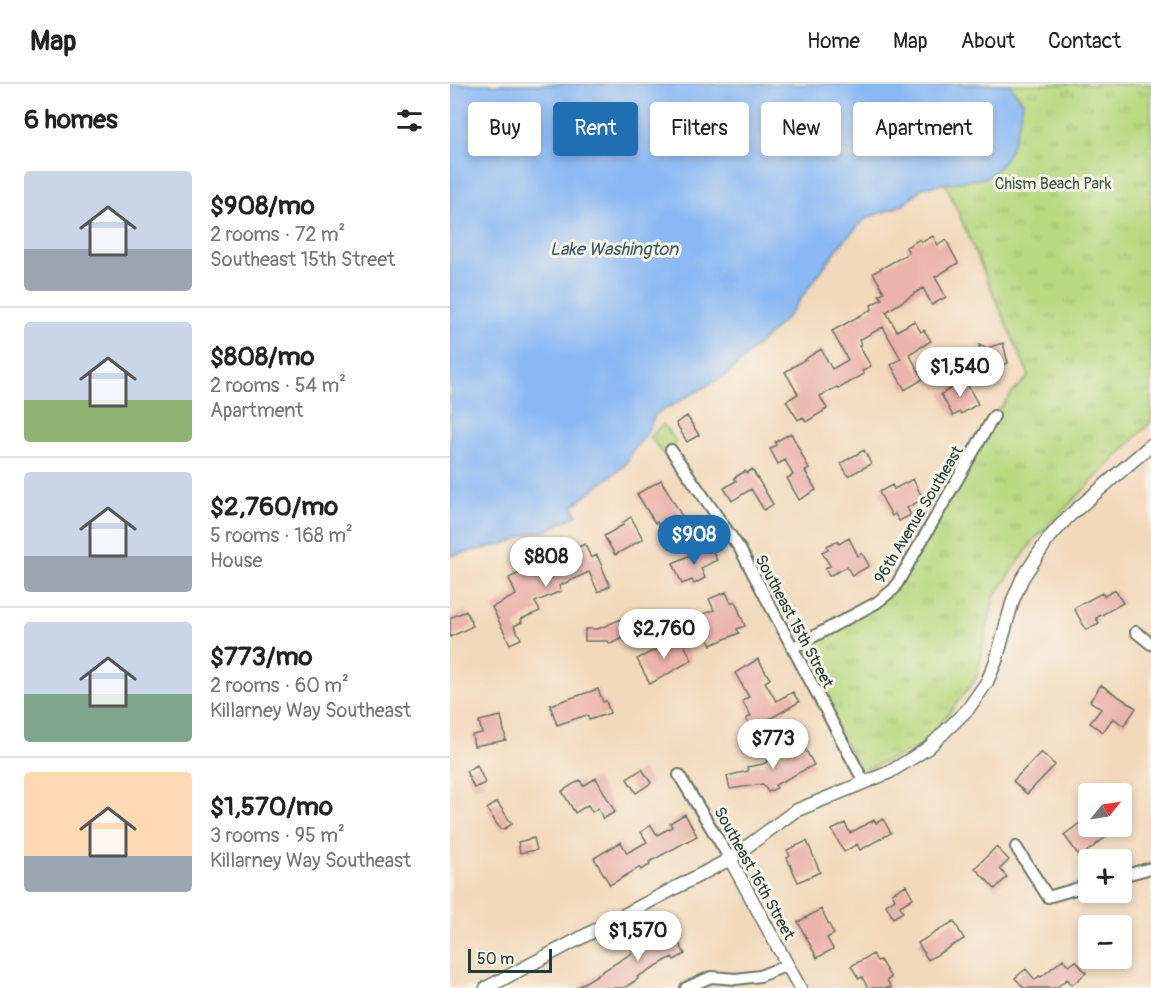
<!DOCTYPE html>
<meta charset="utf-8">
<style>
:root{--surface:#fff;--page:#f6f6f6;--text:#222;--muted:#767676;--line:#e0e0e0;--accent:#1f6fb2}
body{margin:0;font-family:Pangolin,sans-serif;background:var(--page);color:var(--text);height:100vh;display:flex;flex-direction:column;font-size:22px;white-space:nowrap}
*{box-sizing:border-box;margin:0}
p{font-size:20px;color:var(--muted)}
.icon{flex:none;width:33px;height:33px;fill:none;stroke:currentColor;stroke-width:2;stroke-linecap:round;stroke-linejoin:round}
.map{position:relative;flex:1;overflow:hidden}
.side{display:flex;flex-direction:column;background:var(--surface);width:450px}
.side>*{flex:none}
.hud{position:absolute;left:18px;top:18px;width:570px;height:54px;display:flex;gap:12px}
.needle{width:39px;rotate:60deg}
.buttons{position:absolute;left:628px;top:699px;display:grid;gap:12px}
.buttons a{display:grid;place-items:center;width:54px;height:54px;border-radius:6px;background:var(--surface);box-shadow:0 3px 9px #0003;font-size:30px}
.scale{position:absolute;left:18px;bottom:15px;width:84px;box-sizing:border-box;padding-left:6px;border:3px solid #1f3d34;border-top:0;font-size:16px;line-height:21px;white-space:nowrap;color:#1f3d34;-webkit-text-stroke:4px #f7f3e8;paint-order:stroke}
.price{position:absolute;translate:-50% -51px;padding:0 14px;border-radius:21px;background:#fff;color:#222;font-size:20px;line-height:39px;filter:drop-shadow(0 2px 3px #0008)}
.price::after{content:'';position:absolute;left:50%;top:36px;width:18px;height:14px;margin-left:-9px;background:inherit;clip-path:polygon(0 0,100% 0,50% 100%)}
.price.selected{background:var(--accent);color:#fff}
ul{padding:0;list-style:none}
li{display:flex;align-items:center;gap:18px;height:150px;padding:0 24px}
li+li{border-top:2px solid var(--line)}
li span{display:grid;place-items:center;flex:none;width:168px;height:120px;border-radius:6px;color:#555}
li>.icon{margin-inline-start:auto}
span .icon{width:72px;height:72px;fill:#fffc;stroke-width:1}
li b{font-size:26px}
h2{display:flex;justify-content:space-between;align-items:center;height:72px;padding:0 24px;font-size:26px}
.pill{padding:0 21px;border-radius:6px;background:var(--surface);box-shadow:0 3px 9px #0003;font-size:21px;line-height:54px}
.pill.selected{background:var(--accent);color:#fff}
header{display:flex;align-items:center;gap:36px;box-sizing:border-box;height:84px;padding:0 30px;background:var(--surface);border-bottom:2px solid var(--line)}
header strong{font-size:28px}
nav{display:flex;gap:33px;margin-inline-start:auto;font-size:21px}
main{display:flex;flex:1;min-height:0}
.map>svg:first-child{display:block}
.park{fill:url(#park-tufts);stroke:#6c8b5a;stroke-width:1.5}
.water{fill:#89b8f4;stroke:#547a94;stroke-width:1.5}
.building{fill:#ebb3ab}
.lines{fill:none;stroke-linecap:round;stroke-linejoin:round}
.minor-casing{stroke:#697464;stroke-width:14}
.tertiary-casing{stroke:#697464;stroke-width:15}
.minor{stroke:#fff;stroke-width:10}
.tertiary{stroke:#fff;stroke-width:12}
.labels{text-anchor:middle;stroke-width:6;stroke-linejoin:round;paint-order:stroke}
.park-label{font-size:16px;fill:#3e5c43;stroke:#f7f3e8}
.street-label{font-size:16px;fill:#1f3d34;stroke:#f7f3e8}
.water-label{font-size:18px;font-style:italic;fill:#3a5c64;stroke:#f7f3e8}
</style>
<header>
<strong>Map</strong>
<nav><a>Home</a><a>Map</a><a>About</a><a>Contact</a></nav>
</header>
<main>
<section class="side">
<h2>6 homes<svg class="icon" aria-label="filters" viewBox="0 0 24 24"><path d="M4 7h16M4 17h16"/><circle cx="9" cy="7" r="2"/><circle cx="15" cy="17" r="2"/></svg></h2>
<ul>
<li><span style="background:linear-gradient(#c9d6e8 65%,#9aa5b1 0)"><svg class="icon" aria-label="home" viewBox="0 0 24 24"><path d="M3 11l9-7 9 7M6 9v11h12V9"/></svg></span><div><b>$908/mo</b><p>2 rooms · 72 m²</p><p>Southeast 15th Street</p></div></li>
<li><span style="background:linear-gradient(#c9d6e8 65%,#8fb573 0)"><svg class="icon" aria-label="home" viewBox="0 0 24 24"><path d="M3 11l9-7 9 7M6 9v11h12V9"/></svg></span><div><b>$808/mo</b><p>2 rooms · 54 m²</p><p>Apartment</p></div></li>
<li><span style="background:linear-gradient(#c9d6e8 70%,#9aa5b1 0)"><svg class="icon" aria-label="home" viewBox="0 0 24 24"><path d="M3 11l9-7 9 7M6 9v11h12V9"/></svg></span><div><b>$2,760/mo</b><p>5 rooms · 168 m²</p><p>House</p></div></li>
<li><span style="background:linear-gradient(#c9d6e8 60%,#7fa58c 0)"><svg class="icon" aria-label="home" viewBox="0 0 24 24"><path d="M3 11l9-7 9 7M6 9v11h12V9"/></svg></span><div><b>$773/mo</b><p>2 rooms · 60 m²</p><p>Killarney Way Southeast</p></div></li>
<li><span style="background:linear-gradient(#ffd9b3 70%,#9aa5b1 0)"><svg class="icon" aria-label="home" viewBox="0 0 24 24"><path d="M3 11l9-7 9 7M6 9v11h12V9"/></svg></span><div><b>$1,570/mo</b><p>3 rooms · 95 m²</p><p>Killarney Way Southeast</p></div></li>
</ul>
</section>
<div class="map">
<svg width="701" height="904" viewBox="0 0 701 904">
<defs>
<pattern id="park-tufts" width="24" height="20" patternUnits="userSpaceOnUse" patternTransform="scale(1.5)"><rect width="24" height="20" fill="#b8d980"/><path d="M3 7l-1-3M5 7V3M7 7l1-3M15 17l-1-3M17 17v-4M19 17l1-3" fill="none" stroke="#9ebb6f"/></pattern>
</defs>
<rect width="100%" height="100%" fill="#f7f3e8"/>
<filter id="ink" filterUnits="userSpaceOnUse"><feTurbulence type="fractalNoise" baseFrequency=".0167" numOctaves="2"/><feDisplacementMap in="SourceGraphic" scale="12" xChannelSelector="R" yChannelSelector="G"/><feConvolveMatrix kernelMatrix="1 2 1 2 8 2 1 2 1" color-interpolation-filters="sRGB"/></filter>
<filter id="wash" filterUnits="userSpaceOnUse"><feTurbulence type="fractalNoise" baseFrequency=".008" numOctaves="4" result="noise"/><feDisplacementMap in="SourceGraphic" scale="24" xChannelSelector="R" yChannelSelector="G"/><feGaussianBlur stdDeviation="1.35" result="paint"/><feColorMatrix in="noise" values="0 0 0 0 0 0 0 0 0 0 0 0 0 0 0 0 0 1.4 0 .05"/><feComposite in="paint" operator="in"/></filter>
<g filter="url(#wash)">
<rect width="100%" height="100%" fill="#f3d9bc"/>
<path class="park" d="M483,0H701V338L584,456L544,513L526,595L474,661L411,688L342,564L436,512L544,332L561,310L579,292L494,96Z
M213,340L227,359L213,370L200,353Z"/>
<path class="water" d="M0,0H559L573,18C568,44 561,81 535,94L473,103L453,121L416,134L391,160L338,232L277,291L206,330L195,352L182,367L176,380L123,422L127,431L98,446L77,450L62,458L0,472Z"/>
<g id="blocks">
<path class="building" d="M483,152L488,161L496,156L508,179L485,193L496,213L482,221L473,204L436,228L447,247L464,237L471,248L474,246L481,257L459,270L473,295L455,306L441,281L451,275L433,243L409,256L411,261L409,262L421,282L412,287L414,290L388,305L387,303L370,312L377,325L356,338L353,333L348,336L336,317L348,310L335,288L371,265L382,285L398,276L382,247L422,225L421,221L432,215L429,211L434,208L423,189L459,169L456,163L470,155L472,158Z
M553,259L558,279L540,284L542,291L528,295L525,282L534,279L529,261L537,264Z
M514,295L528,320L511,330L510,328L503,332L491,310L506,302L505,300Z
M237,332L249,351L237,358L226,339Z
M341,349L359,385L355,387L366,406L349,416L337,394L343,391L335,376L328,380L320,365L326,361L325,358Z
M414,366L421,380L398,392L391,379Z
M302,385L323,420L314,426L301,405L282,417L274,404L286,397L284,394L295,387L297,389Z
M463,395L473,415L457,424L461,431L449,437L445,430L442,432L429,408L442,401L444,405Z
M211,396L233,434L212,446L207,438L205,439L187,410Z
M181,433L193,455L165,471L154,452L173,441L172,439Z
M399,454L408,472L412,469L419,482L402,492L397,483L379,492L375,484L380,482L372,468L378,465L377,462L387,457L389,460Z
M135,460L141,474L147,471L160,502L148,508L139,488L109,502L111,507L85,518L90,527L71,535L72,538L64,542L71,555L60,560L42,523L66,511L59,494L71,488L73,491L86,485L88,490L111,479L110,476L126,469L124,465Z
M260,462L267,476L251,484L255,494L244,500L242,496L232,500L223,479Z
M665,506L673,519L646,534L649,539L636,546L624,524L652,509L654,512Z
M276,508L281,519L285,517L295,542L287,545L289,549L261,561L258,555L255,557L249,543L255,541L251,531L264,526L259,515Z
M16,527L23,542L0,553V534Z
M180,531L187,548L160,560L158,557H135V545H148Z
M230,553L242,576L200,600L187,575Z
M308,575L320,595L315,598L326,617L343,608L349,618L302,645L296,635L301,632L292,617L299,613L285,589Z
M651,601L686,624L674,642L663,634L653,648L640,639L651,625L640,617Z
M148,605L153,618L156,617L160,629L139,636L137,631L107,641L100,621Z
M51,632L56,656L24,662L22,651L32,649L29,637Z
M345,662L347,667L354,663L364,681L325,701L327,704L318,708L313,700L280,705L277,692L298,687L297,683L313,680Z
M591,668L605,681L577,710L563,697Z
M27,681L35,699L24,704L16,687Z
M192,685L201,699L186,709L177,695Z
M146,694L165,728L153,735L148,724L142,728L138,721L125,729L112,707L130,696L133,702Z
M47,718L62,740L54,745H50L37,725Z
M235,730L247,752L199,778L200,781L191,786L190,783L160,801L144,774L171,758L177,769L197,758L191,748L201,741L207,751L222,743L220,739Z
M639,732V742H670L630,773L614,751Z
M433,735L441,749L410,766L407,760L394,768L382,746L395,739L400,749L424,736L426,739Z
M84,754L87,766L70,769L68,758Z
M357,757L370,788L348,798L337,774L340,772L337,766Z
M546,763L559,776L550,785L557,793L545,805L525,784Z
M456,801L463,814L450,822L453,828L443,834L436,821L445,815L442,809Z
M371,825L384,850L377,854L383,865L367,874L348,838Z
M504,837L514,855L478,876L468,859Z
M220,843L235,870L224,876L222,873L187,893L188,895L174,904H126L195,861L194,858Z
M423,870L427,877L430,876L441,894L437,896L441,904H418L412,893L409,895L401,882Z
M613,875L619,882L626,877L636,889L622,901L617,895L606,904H574L565,894L576,885L585,896L589,892L591,893Z"/>
</g>
</g>
<g filter="url(#ink)">
<use href="#blocks" fill-opacity="0" stroke="#697464" stroke-width="1.5"/>
<g class="lines">
<g class="minor-casing">
<path id="minor" d="M221,366L290,465L414,698
M686,548L701,560
M342,564L426,519L444,505L544,332
M229,691L280,775
M566,763L598,813L639,801
M672,792L701,784
M236,904L261,893L286,895L310,892L337,881"/>
</g>
<g class="tertiary-casing">
<path id="tertiary" d="M280,775L350,904
M36,904L280,775L345,727L440,688L478,664L518,625L537,598L546,577L563,516L572,495L599,454L618,433L701,361"/>
</g>
<use href="#minor" class="minor"/>
<use href="#tertiary" class="tertiary"/>
</g>
</g>
<g class="labels">
<g class="park-label">
<text x="603" y="105">Chism Beach Park</text>
</g>
<g class="street-label">
<text transform="translate(468 430) rotate(-59)" y="6">96th Avenue Southeast</text>
<text transform="translate(345 537) rotate(62)" y="6">Southeast 15th Street</text>
<text transform="translate(305 789) rotate(61)" y="6">Southeast 16th Street</text>
</g>
<g class="water-label">
<text x="164" y="171">Lake Washington</text>
</g>
</g>
</svg>
<div class="buttons">
<a><svg class="needle" viewBox="-14 -14 28 28"><path d="M0-13l5 13h-10z" fill="#e53935"/><path d="M0 13l5-13h-10z" fill="#767676"/></svg></a>
<a>+</a>
<a>−</a>
</div>
<div class="scale">50 m</div>
<b class="price" style="left:510px;top:314px">$1,540</b>
<b class="price selected" style="left:244px;top:482px">$908</b>
<b class="price" style="left:96px;top:504px">$808</b>
<b class="price" style="left:214px;top:576px">$2,760</b>
<b class="price" style="left:323px;top:686px">$773</b>
<b class="price" style="left:188px;top:878px">$1,570</b>
<div class="hud">
<a class="pill">Buy</a>
<a class="pill selected">Rent</a>
<a class="pill">Filters</a>
<a class="pill">New</a>
<a class="pill">Apartment</a>
</div>
</div>
</main>
